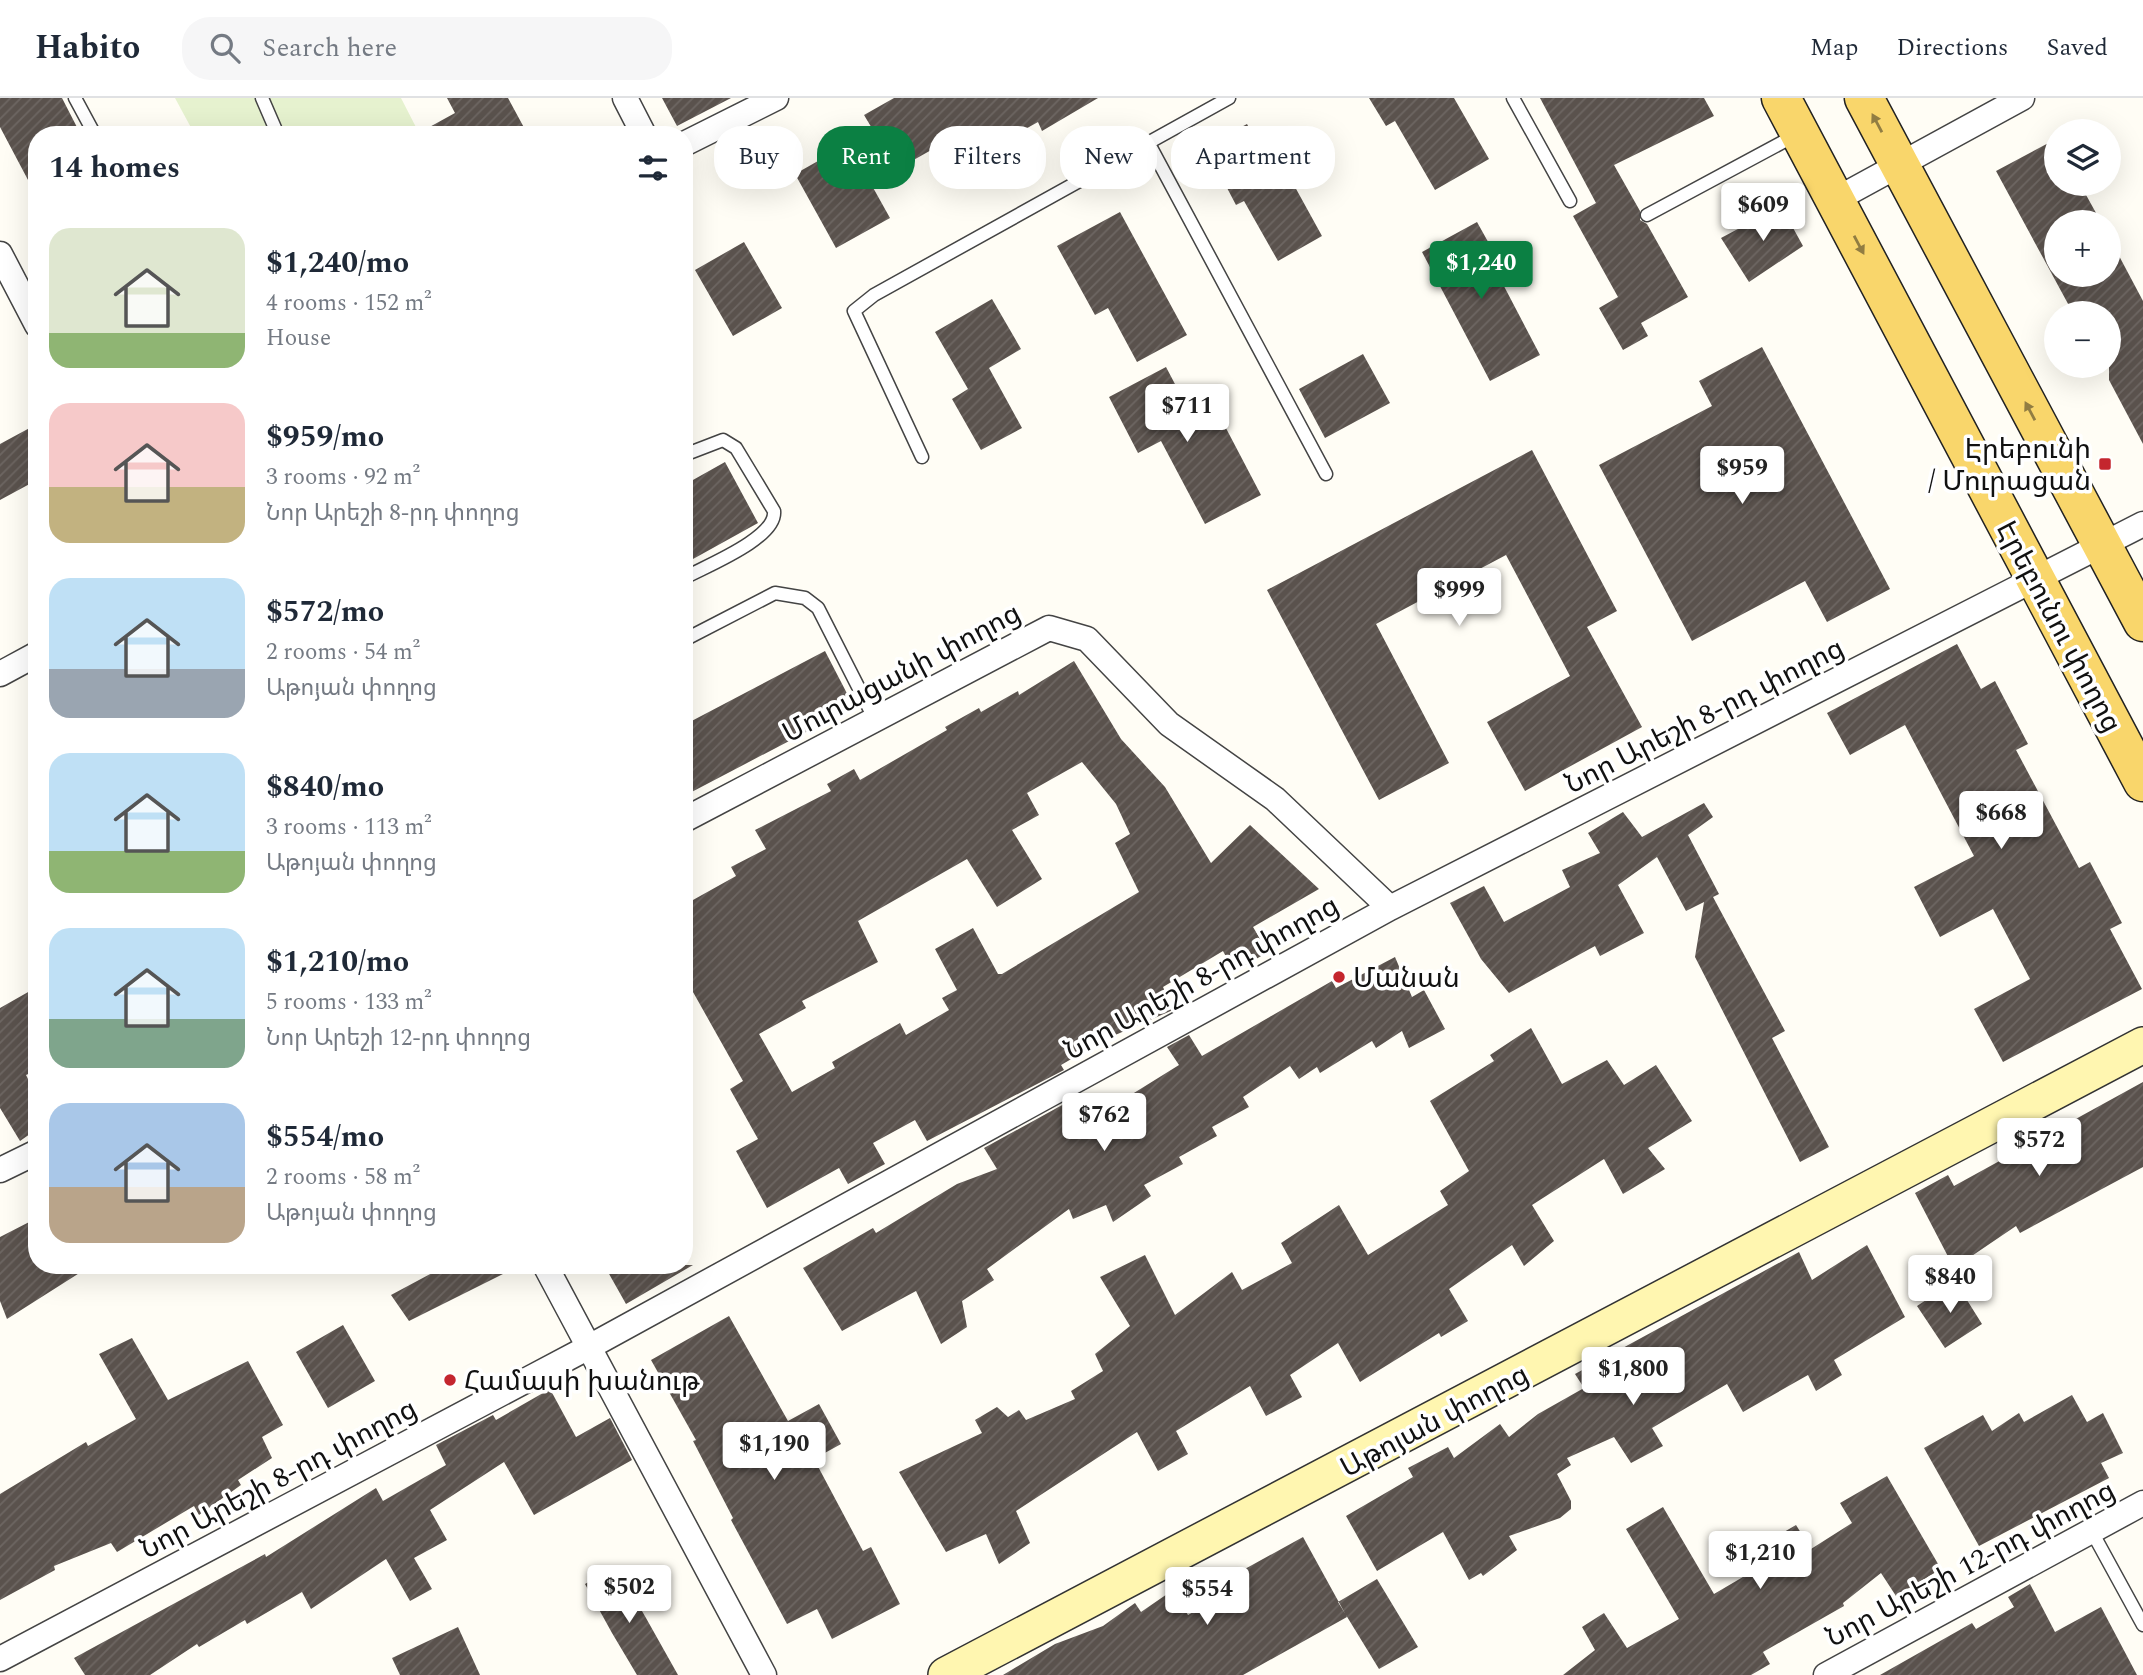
<!DOCTYPE html>
<meta charset="utf-8">
<style>
:root{--surface:#fff;--page:#f6f6f7;--text:#1f2937;--muted:#747a83;--line:#e0e1e3;--accent:#0b8043}
body{margin:0;font-family:Spectral,"Noto Sans Armenian",serif;background:var(--page);color:var(--text);height:100vh;display:flex;flex-direction:column;font-size:26px;white-space:nowrap}
*{box-sizing:border-box;margin:0}
p{font-size:23px;color:var(--muted)}
.icon{flex:none;width:38px;height:38px;fill:none;stroke:currentColor;stroke-width:2;stroke-linecap:round;stroke-linejoin:round}
.map{position:relative;flex:1;overflow:hidden}
.side{position:absolute;left:28px;top:28px;width:665px;height:1148px;display:flex;flex-direction:column;background:var(--surface);border-radius:28px;box-shadow:0 7px 28px #0002}
.side>*{flex:none}
.top-card{position:absolute;left:714px;top:28px;width:665px;height:63px;display:flex;gap:14px}
.buttons{position:absolute;left:2044px;top:21px;display:grid;gap:14px}
.buttons a{display:grid;place-items:center;width:77px;height:77px;border-radius:50%;background:var(--surface);box-shadow:0 7px 28px #0002;font-size:35px}
.price{position:absolute;translate:-50% -60px;padding:0 16px;border-radius:7px;background:#fff;color:#222;font-size:23px;line-height:46px;filter:drop-shadow(0 2px 4px #0008)}
.price::after{content:'';position:absolute;left:50%;top:42px;width:21px;height:16px;margin-left:-10px;background:inherit;clip-path:polygon(0 0,100% 0,50% 100%)}
.price.active{background:var(--accent);color:#fff}
ul{padding:0;list-style:none}
li{display:flex;align-items:center;gap:21px;height:175px;padding:0 21px}
li span{display:grid;place-items:center;flex:none;width:196px;height:140px;border-radius:21px;color:#555}
li>.icon{margin-inline-start:auto}
span .icon{width:84px;height:84px;fill:#fffc;stroke-width:1}
li b{font-size:30px}
h2{display:flex;justify-content:space-between;align-items:center;height:84px;padding:0 21px;font-size:30px}
.pill{padding:0 24px;border-radius:28px;background:var(--surface);box-shadow:0 7px 28px #0002;font-size:24px;line-height:63px}
.pill.active{background:var(--accent);color:#fff}
header{display:flex;align-items:center;gap:42px;box-sizing:border-box;height:98px;padding:0 35px;background:var(--surface);border-bottom:2px solid var(--line)}
header strong{font-size:33px}
nav{display:flex;gap:38px;margin-inline-start:auto;font-size:24px}
.search{width:490px;height:63px;background:var(--page);display:flex;align-items:center;gap:18px;box-sizing:border-box;padding:0 24px;border-radius:28px;color:var(--muted);font-size:26px}
.map>svg:first-child{display:block}
.pitch{fill:#e6f2cf}
.building{fill:url(#building-hatch);fill-rule:evenodd}
.lines{fill:none;stroke-linecap:round;stroke-linejoin:round}
.service-casing{stroke:#444;stroke-width:15}
.minor-casing{stroke:#444;stroke-width:27}
.secondary-casing{stroke:#333;stroke-width:38}
.primary-casing{stroke:#222;stroke-width:41}
.service{stroke:#fff;stroke-width:12}
.minor{stroke:#fff;stroke-width:24}
.secondary{stroke:#fff6b0;stroke-width:35}
.primary{stroke:#f9d66b;stroke-width:38}
.oneway{fill:#917d42}
.poi-dot{fill:#c4262e;stroke:#fff;stroke-width:2.5}
.labels{text-anchor:middle;stroke-width:7;stroke-linejoin:round;paint-order:stroke}
.poi-label{font-size:28px;fill:#111;stroke:#fff;text-anchor:start}
.street-label{font-size:28px;fill:#111;stroke:#fff}
</style>
<header>
<strong>Habito</strong>
<div class="search"><svg class="icon" aria-label="search" viewBox="0 0 24 24"><circle cx="10" cy="10" r="6"/><path d="M15 15l6 6"/></svg>Search here</div>
<nav><a>Map</a><a>Directions</a><a>Saved</a></nav>
</header>
<div class="map">
<svg width="2143" height="1577" viewBox="0 0 2143 1577">
<defs>
<pattern id="building-hatch" width="6" height="6" patternUnits="userSpaceOnUse" patternTransform="scale(1.75)"><rect width="6" height="6" fill="#5a524d"/><path d="M-1 1l2-2M0 6l6-6M5 7l2-2" fill="none" stroke="#6d6662"/></pattern>
</defs>
<rect width="100%" height="100%" fill="#fffdf5"/>
<path class="pitch" d="M175,0H401L420,37H195Z"/>
<path class="building" d="M0,0H62L81,37H37V99L0,29Z
M447,0H508L528,37H415L455,15Z
M662,0H731L677,28Z
M894,0H1098L1042,33L1038,24L962,66L949,42L871,86L890,120L836,150L795,76L873,32L864,17Z
M1369,0H1454L1489,61L1435,92L1395,23L1386,28Z
M1540,0H1704L1714,18L1614,67L1640,113V122L1647,126L1688,199L1641,225L1648,238L1623,252L1599,210L1618,199L1573,118L1596,105Z
M1247,26L1262,55L1273,49L1322,138L1278,163L1244,103L1236,107L1205,48Z
M2056,41V86H2080L2101,124H2056V177H2109V139L2143,203V346L2109,282V215H2073L1996,73Z
M1781,108L1803,148L1749,184L1721,140Z
M1120,114L1187,237L1137,264L1108,210L1095,217L1057,148Z
M1477,124L1501,167L1495,171L1540,257L1490,283L1422,154Z
M744,144L782,210L733,238L695,172Z
M992,201L1021,251L989,270L1022,330L981,352L952,301L968,291L935,234Z
M1762,249L1890,491L1827,524L1805,483L1692,543L1599,367L1712,308L1699,283Z
M1363,256L1390,305L1325,340L1299,291Z
M1166,269L1195,324L1217,313L1261,397L1205,426L1161,343L1138,355L1109,299Z
M37,326V382L0,402V346Z
M1532,352L1617,513L1587,529L1642,629L1525,693L1487,624L1570,578L1506,457L1376,526L1449,665L1379,702L1267,492Z
M725,364L758,425L684,466V387Z
M1957,546L1981,591L1995,583L2028,646L2016,652L2079,770L2090,764L2122,825L2110,831L2142,891L2003,964L1974,911L2030,881L1993,811L1940,839L1914,789L1974,758L1905,627L1850,657L1827,615Z
M825,553L854,609L684,698V627Z
M1074,563L1121,641L1165,689L1211,765L1250,727L1319,791L1253,829L1268,854L1234,874L1223,853L1163,889L1173,912L1106,941L1061,967L1064,972L927,1043L915,1022L873,1045L885,1066L848,1086L839,1070L767,1110L736,1053L758,1041L730,991L743,983L684,878V807L736,778L731,769L766,751L755,732L831,693L827,686L854,671L860,682L947,632L945,629L979,610L981,614L1018,593L1019,597ZM1082,664L1116,706L1130,736L1115,745L1139,794L1002,876H998L973,830L935,851L957,892L942,900L949,912L906,937L900,925L832,964L835,970L792,994L759,936L806,910L802,903L878,864L858,823L967,761L997,809L1042,781L1012,732L1039,717L1027,695Z
M1704,705L1713,719L1688,737L1719,796L1713,799L1785,933L1772,940L1829,1049L1800,1064L1695,859L1704,804L1686,813L1657,759L1618,787L1644,835L1600,858L1595,848L1509,895L1481,861L1450,805L1484,788L1504,824L1570,789L1562,772L1600,755L1588,735L1623,714L1642,739Z
M1395,859L1412,899L1424,892L1445,931L1409,950L1402,933L1376,950L1372,943L1320,975L1317,969L1299,981L1290,968L1243,999L1249,1009L1212,1029L1217,1038L1179,1059L1183,1066L1144,1087L1151,1098L1113,1124L1106,1107L1073,1121L1069,1111L987,1171L994,1182L962,1203L967,1229L941,1246L916,1193L842,1233L803,1170L873,1130L876,1135L957,1086L997,1071L984,1050L1064,1006L1076,1031L1179,967L1167,949L1189,937L1202,958L1332,883L1336,890Z
M37,889V972L26,977L37,999V1031L20,1043L0,1010V910Z
M1531,930L1562,986L1607,962L1624,987L1656,967L1692,1023L1648,1050L1665,1071L1623,1096L1604,1061L1532,1107L1554,1143L1524,1168L1512,1147L1449,1191L1468,1223L1441,1239L1439,1235L1360,1284L1338,1245L1290,1277L1302,1299L1266,1318L1250,1288L1176,1333L1188,1356L1158,1373L1137,1334L1016,1413L1030,1445L999,1466L986,1436L946,1454L899,1374L982,1335L975,1322L997,1309L1008,1319L1019,1312L1026,1322L1075,1301L1071,1293L1103,1273L1095,1256L1130,1228L1100,1179L1145,1157L1175,1217L1232,1174L1242,1192L1292,1165L1281,1145L1339,1107L1368,1157L1448,1107L1440,1093L1469,1073L1430,1003L1494,963L1490,957Z
M2143,984V1069L2020,1135L2016,1128L1954,1170L1915,1095L1948,1077L1954,1088Z
M37,1120V1167H92L7,1221L0,1203V1139Z
M1867,1147L1905,1219L1834,1262L1842,1277L1816,1293L1808,1277L1743,1314L1727,1286L1652,1330L1663,1348L1631,1365L1614,1339L1567,1360L1571,1367L1557,1376L1571,1403V1411L1560,1420L1509,1438L1517,1452L1483,1478L1481,1475L1469,1482L1443,1434L1377,1473L1346,1418L1413,1379L1408,1370L1448,1349L1454,1360L1500,1326L1509,1339L1538,1316L1584,1290L1575,1276L1799,1154L1812,1182Z
M447,1167H521L409,1223L391,1197Z
M604,1167H693L626,1206Z
M1955,1183L1982,1226L1945,1250L1917,1208Z
M729,1218L788,1323L819,1306L841,1346L814,1361L863,1453L871,1449L900,1506L832,1541L817,1511L787,1526L731,1422L733,1420L693,1343L696,1342L651,1262Z
M343,1227L375,1283L328,1310L296,1254Z
M132,1240L168,1302L248,1263L283,1327L262,1339L272,1360L238,1382L241,1387L199,1417L194,1408L117,1454L111,1445L54,1468L55,1472L0,1502V1396L86,1344L88,1348L136,1321L99,1256Z
M550,1291L576,1339L610,1320L632,1362L534,1417L504,1364L430,1412L447,1442L414,1460L432,1491L410,1503L386,1461L311,1511L302,1494L247,1526L245,1522L199,1549L197,1546L150,1577H85L74,1560L265,1456L266,1459L376,1390L383,1403L446,1367L436,1347L493,1317L496,1322Z
M2072,1297L2087,1324L2103,1315L2123,1355L2101,1365L2109,1380L1979,1448L1924,1350L1983,1317L1992,1333L2019,1315L2024,1324Z
M1887,1378L1941,1471L1896,1498L1881,1475L1843,1505L1844,1508L1763,1554L1770,1566L1751,1577H1563L1595,1552L1582,1529L1604,1515L1627,1550L1679,1521L1626,1431L1663,1409L1714,1496L1760,1469L1751,1453L1796,1427L1811,1451L1852,1425L1840,1405Z
M1303,1439L1347,1519L1243,1577H1003L1055,1546L1103,1528L1135,1505L1141,1514L1173,1492L1188,1517L1233,1492L1225,1482Z
M616,1468L646,1520L678,1577H637L612,1535L585,1486Z
M1377,1481L1418,1549L1379,1571L1338,1504Z
M2030,1486L2055,1534L2101,1509L2137,1577H1880L1972,1525L1976,1531L2014,1509L2008,1499Z
M458,1529L480,1577H400L392,1560Z"/>
<g class="lines">
<g class="service-casing">
<path id="service" d="M75,0L95,37
M262,0L278,37
M1513,0L1570,103
M1148,44L1326,376
M1647,117L1796,37
M684,357L723,342L736,350L774,413C777,440 706,468 684,480
M922,359L854,213L874,197L1229,0
M684,542L775,495L805,500L818,510L875,622
M2091,1432L2143,1527"/>
</g>
<g class="minor-casing">
<path id="minor" d="M625,0L644,37
M684,46L776,0
M1835,102L2022,0
M0,156L37,227
M0,576L37,556
M684,722L1049,530L1087,541L1169,626L1275,701L1390,810
M0,1072L37,1054
M545,1167L764,1577
M0,1561L589,1249L1390,810L2143,426
M1826,1577L2143,1405"/>
</g>
<g class="secondary-casing">
<path id="secondary" d="M946,1577L2143,947"/>
</g>
<g class="primary-casing">
<path id="primary" d="M1781,0L2143,684
M1864,0L2143,524"/>
</g>
<use href="#service" class="service"/>
<use href="#minor" class="minor"/>
<use href="#secondary" class="secondary"/>
<use href="#primary" class="primary"/>
</g>
<defs><path id="oneway-solid" d="M-6-.8H1V-3.2L6.5 0L1 3.2V.8H-6Z" transform="scale(1.75)"/></defs>
<g class="oneway">
<use href="#oneway-solid" transform="translate(1877 25) rotate(-118)"/>
<use href="#oneway-solid" transform="translate(1859 147) rotate(62)"/>
<use href="#oneway-solid" transform="translate(2030 313) rotate(-118)"/>
</g>
<g class="poi-dot">
<rect x="2098" y="359" width="14" height="14" rx="3.5"/>
<circle cx="1339" cy="879" r="7"/>
<circle cx="450" cy="1282" r="7"/>
</g>
<g class="labels">
<g class="poi-label">
<text x="2091" y="360" text-anchor="end">Էրեբունի<tspan x="2091" dy="32">/ Մուրացան</tspan></text>
<text x="1353" y="889">Մանան</text>
<text x="464" y="1292">Համասի խանութ</text>
</g>
<g class="street-label">
<text transform="translate(2060 528) rotate(62)" y="10">Էրեբունու փողոց</text>
<text transform="translate(901 574) rotate(-28)" y="10">Մուրացանի փողոց</text>
<text transform="translate(1704 617) rotate(-27)" y="10">Նոր Արեշի 8-րդ փողոց</text>
<text transform="translate(1201 879) rotate(-29)" y="10">Նոր Արեշի 8-րդ փողոց</text>
<text transform="translate(1434 1322) rotate(-28)" y="10">Աթոյան փողոց</text>
<text transform="translate(278 1380) rotate(-28)" y="10">Նոր Արեշի 8-րդ փողոց</text>
<text transform="translate(1970 1465) rotate(-28)" y="10">Նոր Արեշի 12-րդ փողոց</text>
</g>
</g>
</svg>
<div class="buttons">
<a><svg class="icon" aria-label="layers" viewBox="0 0 24 24"><path d="M12 4l9 5-9 5-9-5zM3 14l9 5 9-5"/></svg></a>
<a>+</a>
<a>−</a>
</div>
<b class="price" style="left:1763px;top:145px">$609</b>
<b class="price active" style="left:1481px;top:203px">$1,240</b>
<b class="price" style="left:1187px;top:346px">$711</b>
<b class="price" style="left:1742px;top:408px">$959</b>
<b class="price" style="left:1459px;top:530px">$999</b>
<b class="price" style="left:2001px;top:753px">$668</b>
<b class="price" style="left:1104px;top:1055px">$762</b>
<b class="price" style="left:2039px;top:1080px">$572</b>
<b class="price" style="left:1950px;top:1217px">$840</b>
<b class="price" style="left:1633px;top:1309px">$1,800</b>
<b class="price" style="left:774px;top:1384px">$1,190</b>
<b class="price" style="left:1760px;top:1493px">$1,210</b>
<b class="price" style="left:629px;top:1527px">$502</b>
<b class="price" style="left:1207px;top:1529px">$554</b>
<div class="top-card">
<a class="pill">Buy</a>
<a class="pill active">Rent</a>
<a class="pill">Filters</a>
<a class="pill">New</a>
<a class="pill">Apartment</a>
</div>
<section class="side">
<h2>14 homes<svg class="icon" aria-label="filters" viewBox="0 0 24 24"><path d="M4 7h16M4 17h16"/><circle cx="9" cy="7" r="2"/><circle cx="15" cy="17" r="2"/></svg></h2>
<ul>
<li><span style="background:linear-gradient(#dfe7d0 75%,#8fb573 0)"><svg class="icon" aria-label="home" viewBox="0 0 24 24"><path d="M3 11l9-7 9 7M6 9v11h12V9"/></svg></span><div><b>$1,240/mo</b><p>4 rooms · 152 m²</p><p>House</p></div></li>
<li><span style="background:linear-gradient(#f6c9c9 60%,#c2b280 0)"><svg class="icon" aria-label="home" viewBox="0 0 24 24"><path d="M3 11l9-7 9 7M6 9v11h12V9"/></svg></span><div><b>$959/mo</b><p>3 rooms · 92 m²</p><p>Նոր Արեշի 8-րդ փողոց</p></div></li>
<li><span style="background:linear-gradient(#bfe0f5 65%,#9aa5b1 0)"><svg class="icon" aria-label="home" viewBox="0 0 24 24"><path d="M3 11l9-7 9 7M6 9v11h12V9"/></svg></span><div><b>$572/mo</b><p>2 rooms · 54 m²</p><p>Աթոյան փողոց</p></div></li>
<li><span style="background:linear-gradient(#bfe0f5 70%,#8fb573 0)"><svg class="icon" aria-label="home" viewBox="0 0 24 24"><path d="M3 11l9-7 9 7M6 9v11h12V9"/></svg></span><div><b>$840/mo</b><p>3 rooms · 113 m²</p><p>Աթոյան փողոց</p></div></li>
<li><span style="background:linear-gradient(#bfe0f5 65%,#7fa58c 0)"><svg class="icon" aria-label="home" viewBox="0 0 24 24"><path d="M3 11l9-7 9 7M6 9v11h12V9"/></svg></span><div><b>$1,210/mo</b><p>5 rooms · 133 m²</p><p>Նոր Արեշի 12-րդ փողոց</p></div></li>
<li><span style="background:linear-gradient(#a9c7e8 60%,#b9a48a 0)"><svg class="icon" aria-label="home" viewBox="0 0 24 24"><path d="M3 11l9-7 9 7M6 9v11h12V9"/></svg></span><div><b>$554/mo</b><p>2 rooms · 58 m²</p><p>Աթոյան փողոց</p></div></li>
</ul>
</section>
</div>
